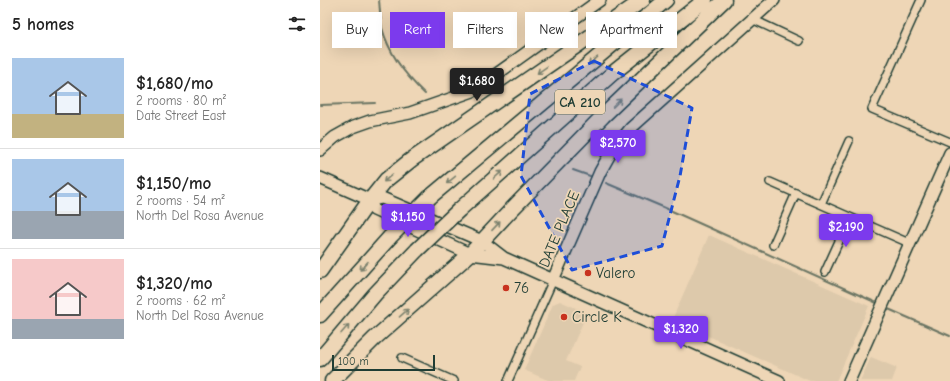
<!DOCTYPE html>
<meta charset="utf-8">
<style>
:root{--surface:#fff;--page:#f2f2f2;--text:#222;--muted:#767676;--line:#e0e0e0;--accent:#7c3aed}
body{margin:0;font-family:"Comic Neue",sans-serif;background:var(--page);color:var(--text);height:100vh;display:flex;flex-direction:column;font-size:15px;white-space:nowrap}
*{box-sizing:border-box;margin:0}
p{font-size:13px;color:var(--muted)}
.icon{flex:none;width:22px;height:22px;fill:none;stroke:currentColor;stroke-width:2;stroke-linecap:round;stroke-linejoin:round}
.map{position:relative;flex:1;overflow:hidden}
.drawer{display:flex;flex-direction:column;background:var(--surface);width:320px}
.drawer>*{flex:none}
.hud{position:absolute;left:12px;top:12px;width:380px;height:36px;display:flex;gap:8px}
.scale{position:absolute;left:12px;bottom:10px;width:103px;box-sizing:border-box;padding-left:4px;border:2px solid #1f3d34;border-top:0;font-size:11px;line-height:14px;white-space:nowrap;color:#1f3d34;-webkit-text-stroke:3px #eed6b6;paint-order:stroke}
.price{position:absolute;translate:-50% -34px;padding:0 9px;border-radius:4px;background:var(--accent);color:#fff;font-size:13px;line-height:26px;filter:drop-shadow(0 1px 2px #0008)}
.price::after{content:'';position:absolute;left:50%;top:24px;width:12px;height:9px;margin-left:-6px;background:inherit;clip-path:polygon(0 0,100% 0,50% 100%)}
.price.on{background:#222;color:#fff}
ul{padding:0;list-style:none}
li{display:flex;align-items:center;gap:12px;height:100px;padding:0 12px}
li+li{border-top:1px solid var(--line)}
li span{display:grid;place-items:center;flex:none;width:112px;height:80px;border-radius:0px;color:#555}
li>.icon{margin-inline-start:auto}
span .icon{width:48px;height:48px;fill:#fffc;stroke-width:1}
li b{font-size:17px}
h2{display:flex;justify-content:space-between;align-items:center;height:48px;padding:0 12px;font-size:17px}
.pill{padding:0 14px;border-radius:0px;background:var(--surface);box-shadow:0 4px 16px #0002;font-size:14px;line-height:36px}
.pill.on{background:var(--accent);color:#fff}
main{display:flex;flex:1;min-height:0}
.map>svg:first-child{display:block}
.built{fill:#ddc9ab}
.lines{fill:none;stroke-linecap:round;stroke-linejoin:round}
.stream{stroke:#6a7563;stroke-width:2}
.street-casing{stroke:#1f3d34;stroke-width:10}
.secondary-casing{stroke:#1f3d34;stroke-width:14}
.highway-casing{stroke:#1f3d34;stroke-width:17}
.street{stroke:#eed6b6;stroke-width:7}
.secondary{stroke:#eed6b6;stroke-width:11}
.highway{stroke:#eed6b6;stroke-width:14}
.highway-bridge-casing{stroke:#1f3d34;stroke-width:17;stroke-linecap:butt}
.highway-bridge{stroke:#eed6b6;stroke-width:14}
.oneway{stroke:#7c826e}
.marked{fill:#1d4ed8;fill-opacity:0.2;stroke:#1d4ed8;stroke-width:3;stroke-dasharray:8 5;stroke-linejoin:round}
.poi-dot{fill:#c8321e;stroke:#eed6b6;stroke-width:1.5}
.labels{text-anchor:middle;stroke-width:3.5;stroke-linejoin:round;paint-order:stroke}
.shield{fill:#eed6b6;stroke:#5d6b5b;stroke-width:1}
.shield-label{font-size:14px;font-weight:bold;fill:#1f3d34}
.street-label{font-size:15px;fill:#1f3d34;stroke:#eed6b6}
.poi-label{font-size:15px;fill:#1f3d34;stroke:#eed6b6;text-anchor:start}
</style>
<main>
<section class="drawer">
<h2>5 homes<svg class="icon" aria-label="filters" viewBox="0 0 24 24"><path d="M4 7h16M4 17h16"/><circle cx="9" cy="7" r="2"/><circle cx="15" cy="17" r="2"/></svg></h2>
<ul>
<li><span style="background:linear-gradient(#a9c7e8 70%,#c2b280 0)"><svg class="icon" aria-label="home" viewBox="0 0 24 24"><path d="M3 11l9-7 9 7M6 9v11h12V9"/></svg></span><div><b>$1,680/mo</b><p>2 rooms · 80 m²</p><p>Date Street East</p></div></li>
<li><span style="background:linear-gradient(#a9c7e8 65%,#9aa5b1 0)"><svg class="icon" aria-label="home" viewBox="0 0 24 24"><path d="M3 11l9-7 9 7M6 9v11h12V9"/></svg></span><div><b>$1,150/mo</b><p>2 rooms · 54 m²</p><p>North Del Rosa Avenue</p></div></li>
<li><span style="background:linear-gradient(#f6c9c9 75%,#9aa5b1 0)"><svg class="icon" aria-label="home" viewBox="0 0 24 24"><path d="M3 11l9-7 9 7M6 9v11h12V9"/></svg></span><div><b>$1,320/mo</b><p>2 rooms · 62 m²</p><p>North Del Rosa Avenue</p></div></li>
</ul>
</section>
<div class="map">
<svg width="630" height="381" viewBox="0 0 630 381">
<rect width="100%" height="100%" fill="#eed6b6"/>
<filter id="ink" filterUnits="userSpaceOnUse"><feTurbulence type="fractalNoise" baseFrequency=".025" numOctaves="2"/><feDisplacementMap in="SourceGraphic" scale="8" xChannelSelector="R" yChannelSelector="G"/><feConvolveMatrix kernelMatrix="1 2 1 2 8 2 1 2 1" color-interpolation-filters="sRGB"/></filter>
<g filter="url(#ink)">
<path class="built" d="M389,235L549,306L516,381H490L352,320Z
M240,301L267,313L246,361L260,367L254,381H230L204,370L233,304Z
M551,357L577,368L572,381H540Z"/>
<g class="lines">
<path class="stream" d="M59,0C60,9 60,19 62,28C69,54 86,76 105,94
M0,105L55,103
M253,170L270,176
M286,183L343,207L557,303
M566,308L630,336"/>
<g class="street-casing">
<path id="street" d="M601,0L552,109L630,142
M432,19L479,41
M450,182L589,243
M501,204L529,141
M453,245L476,193
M505,272L530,217
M82,358L134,381
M188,381L233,280"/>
</g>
<g class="secondary-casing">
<path id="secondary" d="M0,150L15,137L33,127L50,121L90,113L153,91L280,0
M0,178L50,200L62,198L162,241L184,258L459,381
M50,200L54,210L150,254L184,258
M233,280L280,172L290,154L311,128L454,0
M529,381L630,153"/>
</g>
<g class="highway-casing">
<path id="highway" d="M110,197L346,0
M139,210L293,73L385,0
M0,271L50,200L66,180L91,160L323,0
M0,315L70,237
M0,359L55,294L97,250
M12,381L55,338L150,254L192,209L283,116L404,0"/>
</g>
<use href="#street" class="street"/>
<use href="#secondary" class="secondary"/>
<use href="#highway" class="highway"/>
<g class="highway-bridge-casing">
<path id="highway-bridge" d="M70,237L110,197
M97,250L139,210"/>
</g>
<use href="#highway-bridge" class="highway-bridge"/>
</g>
<defs><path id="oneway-shaft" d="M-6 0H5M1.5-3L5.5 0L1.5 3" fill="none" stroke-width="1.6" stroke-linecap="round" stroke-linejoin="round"/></defs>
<g class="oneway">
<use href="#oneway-shaft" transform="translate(273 61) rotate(140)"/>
<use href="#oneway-shaft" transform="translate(222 70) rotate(145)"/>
<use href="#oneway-shaft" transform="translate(297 103) rotate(-44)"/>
<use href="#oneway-shaft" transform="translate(178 175) rotate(-42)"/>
<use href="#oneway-shaft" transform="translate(68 178) rotate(139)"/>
<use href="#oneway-shaft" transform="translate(131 180) rotate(141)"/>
<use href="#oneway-shaft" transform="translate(176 226) rotate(-47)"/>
<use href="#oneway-shaft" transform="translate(44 266) rotate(132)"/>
<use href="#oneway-shaft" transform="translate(84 313) rotate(-41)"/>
<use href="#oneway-shaft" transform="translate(25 329) rotate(-49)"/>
</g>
</g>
<path class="marked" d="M274,61L372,108L360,176L342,246L252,270L201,176L210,94Z"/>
<g class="poi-dot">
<circle cx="268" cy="273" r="4"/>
<circle cx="186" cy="288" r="4"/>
<circle cx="244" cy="317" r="4"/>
</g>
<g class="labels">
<rect class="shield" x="235" y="90" width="50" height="24" rx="3"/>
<g class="shield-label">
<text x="260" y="107">CA 210</text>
</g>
<g class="street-label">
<text transform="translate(239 229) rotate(-67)" y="5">DATE PLACE</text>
</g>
<g class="poi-label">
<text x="276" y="278">Valero</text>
<text x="194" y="293">76</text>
<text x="252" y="322">Circle K</text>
</g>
</g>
</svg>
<div class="scale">100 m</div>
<b class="price on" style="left:157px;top:102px">$1,680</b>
<b class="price" style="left:298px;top:164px">$2,570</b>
<b class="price" style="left:88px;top:238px">$1,150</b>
<b class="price" style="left:526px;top:248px">$2,190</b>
<b class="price" style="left:361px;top:350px">$1,320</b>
<div class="hud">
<a class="pill">Buy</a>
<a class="pill on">Rent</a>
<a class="pill">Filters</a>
<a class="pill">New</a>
<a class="pill">Apartment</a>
</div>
</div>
</main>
